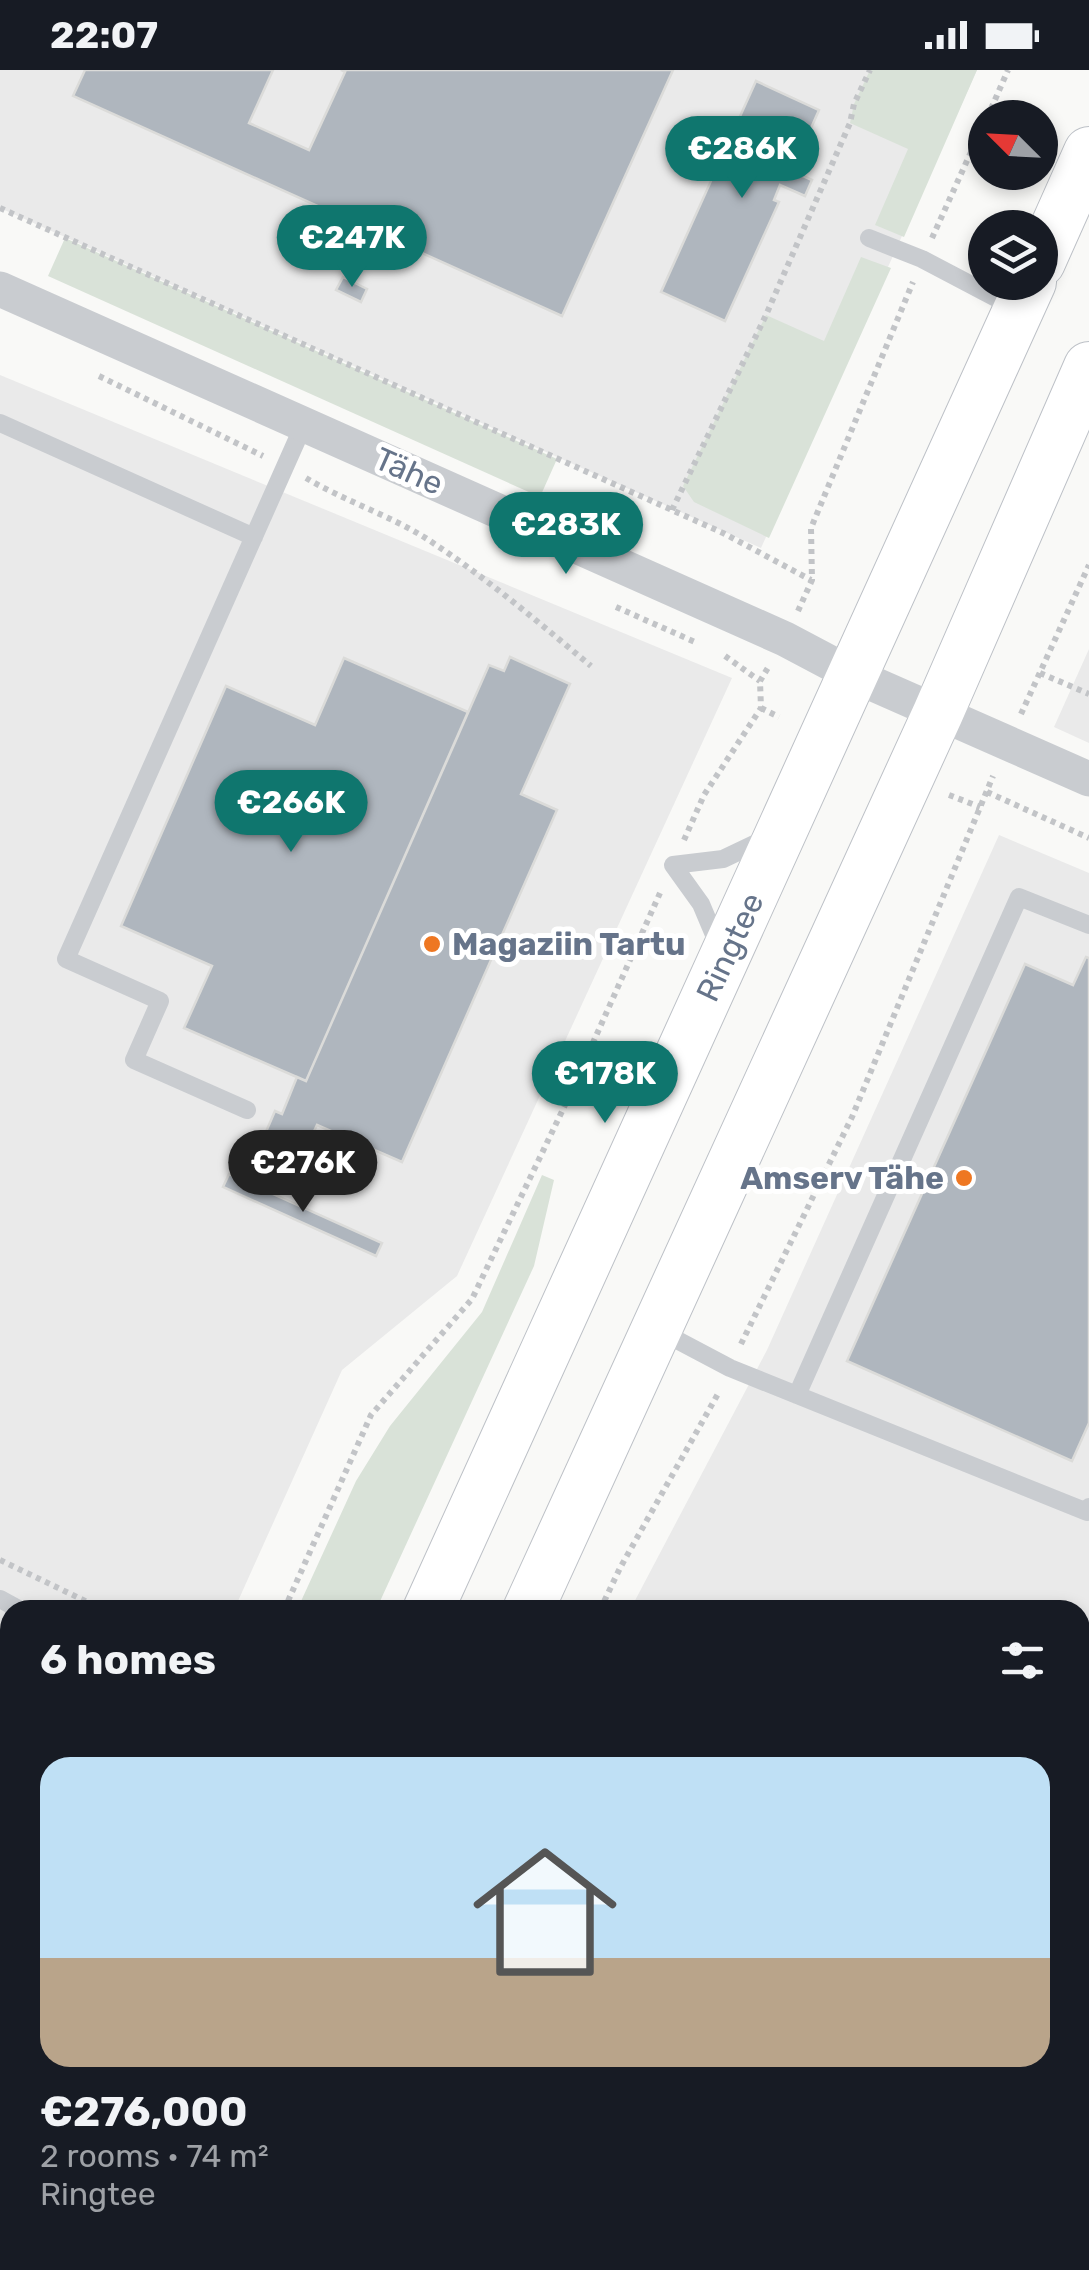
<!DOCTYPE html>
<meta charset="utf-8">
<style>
:root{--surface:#171b24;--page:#242831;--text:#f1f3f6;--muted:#9ea1a6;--accent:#0f766e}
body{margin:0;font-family:Rubik,sans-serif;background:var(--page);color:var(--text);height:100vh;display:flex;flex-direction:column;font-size:38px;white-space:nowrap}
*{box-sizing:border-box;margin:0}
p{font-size:32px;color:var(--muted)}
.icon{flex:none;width:55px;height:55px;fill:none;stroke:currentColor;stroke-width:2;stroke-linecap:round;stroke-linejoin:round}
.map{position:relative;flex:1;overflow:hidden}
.sheet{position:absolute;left:0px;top:1530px;width:1090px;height:670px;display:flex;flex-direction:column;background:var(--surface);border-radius:30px 30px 0 0;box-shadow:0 5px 15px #0003}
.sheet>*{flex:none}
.needle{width:65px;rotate:294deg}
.tools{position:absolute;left:968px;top:30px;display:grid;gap:20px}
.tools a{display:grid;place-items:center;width:90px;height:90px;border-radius:50%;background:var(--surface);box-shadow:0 5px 15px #0003;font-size:50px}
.price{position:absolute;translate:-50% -85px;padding:0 22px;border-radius:35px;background:var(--accent);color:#fff;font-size:32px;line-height:65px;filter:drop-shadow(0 2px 5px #0008)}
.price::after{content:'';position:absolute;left:50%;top:60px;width:30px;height:22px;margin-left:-15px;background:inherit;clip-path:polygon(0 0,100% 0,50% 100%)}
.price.active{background:#222;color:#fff}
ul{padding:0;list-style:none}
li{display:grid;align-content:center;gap:20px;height:530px;padding:0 40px}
li span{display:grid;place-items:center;height:310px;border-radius:30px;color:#555}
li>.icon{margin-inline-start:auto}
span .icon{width:180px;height:180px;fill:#fffc;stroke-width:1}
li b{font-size:42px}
h2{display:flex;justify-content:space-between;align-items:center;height:120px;padding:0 40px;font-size:42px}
.status{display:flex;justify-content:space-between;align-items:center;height:70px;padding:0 50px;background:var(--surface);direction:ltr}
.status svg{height:28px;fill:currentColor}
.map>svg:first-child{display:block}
.built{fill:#eaeaea}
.green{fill:#d9e2d8}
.building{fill:#afb6be;stroke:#dbdbd9;stroke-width:2.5}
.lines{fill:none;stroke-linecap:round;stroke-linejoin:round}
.secondary-casing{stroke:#bdc1c7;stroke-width:52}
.path{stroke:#c2c4c7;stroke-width:6;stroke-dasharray:5 5;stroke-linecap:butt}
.service{stroke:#c9ccd0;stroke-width:18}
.minor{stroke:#c9ccd0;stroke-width:35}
.secondary{stroke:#fff;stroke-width:50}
.poi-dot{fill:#e72;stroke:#fff;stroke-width:4}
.labels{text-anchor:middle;stroke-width:10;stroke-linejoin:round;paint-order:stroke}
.street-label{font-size:32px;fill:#66748a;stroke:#fff}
.poi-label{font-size:32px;font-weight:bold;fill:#66748a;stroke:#fff;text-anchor:start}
</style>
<div class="status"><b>22:07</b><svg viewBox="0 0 49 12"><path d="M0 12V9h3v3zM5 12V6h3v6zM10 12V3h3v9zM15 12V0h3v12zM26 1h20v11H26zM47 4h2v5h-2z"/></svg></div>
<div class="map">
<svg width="1089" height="2200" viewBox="0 0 1089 2200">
<rect width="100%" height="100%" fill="#f9f9f7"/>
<path class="built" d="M0,0H977L761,478L0,138Z
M0,305L732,608L457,1206L342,1300L234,1540H10V2038L0,2061Z
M1089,579V673L1054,657Z
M999,765L1089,803V2200H333L338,2190H1080V1540H630L767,1280Z"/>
<path class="green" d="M870,0H977L904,167L875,155L908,79L850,53L854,34Z
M65,168L557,389L540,427L48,206Z
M861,187L891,198L769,468L694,432L683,416L766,245L824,271Z
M542,1105L554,1110L534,1196L376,1540H297L356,1411L390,1356L482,1242Z"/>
<path class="building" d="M85,0H273L249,53L309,80L345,2L341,0H673L562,246L73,26Z
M756,11L819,40L792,101L812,110L805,126L780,115L774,130L779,132L725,251L661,222L715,102L720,104L733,75L728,73Z
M343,207L367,219L361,232L336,220Z
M510,587L570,614L521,724L557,740L402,1092L317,1055L301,1089L262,1071L275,1041L282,1044L297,1007L306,1011L489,595L504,601Z
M344,588L468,642L306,1011L184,958L212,896L121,856L226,616L315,655Z
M1086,887L1089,888V1353L1072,1391L847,1291L1025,894L1073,915Z
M229,1104L382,1173L376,1186L223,1117Z
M10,1666V1846L8,1850L0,1846V1687Z
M357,2190H501L497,2200H353Z
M607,2190H940L935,2200H602Z"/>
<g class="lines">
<g class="secondary-casing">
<path id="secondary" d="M1040,192L1089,82
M428,1540L1031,212
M528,1540L938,643L1089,297
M125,2200L130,2190
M227,2200L231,2190"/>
</g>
<path class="path" d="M987,48L1008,0
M0,138L723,463L811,510
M932,168L985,51
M99,306L263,386
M306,408C343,430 388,445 424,467C483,505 537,551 591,596
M672,440L766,245L850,53L854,34L870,0
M616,537L695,572
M798,541L812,510L811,458L913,212
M725,586L760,611
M1040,603L1089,624
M761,638L779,647
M1021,644L1089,495
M987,722L1089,768
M949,725L980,737
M684,770L704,725L761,638L760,611L769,596
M741,1274L852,1047L993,706
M0,1490L104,1540
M284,1540L371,1345L472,1229L566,1033L660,823
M600,1540L620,1498L719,1322
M0,1580L10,1584
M0,2162L10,2140
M301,2200L305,2190"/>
<path class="service" d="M869,168L922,189L1017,239
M0,353L254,467
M720,879L701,834L673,795L723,789L765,769
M247,1040L134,990L160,931L66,889L304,354
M660,1261L730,1298L1087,1442L1089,1437
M797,1325L1019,827L1089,855
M0,1529L20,1540
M557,2200L562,2190"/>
<path class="minor" d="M0,219L785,569L853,605L1089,709"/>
<use href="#secondary" class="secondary"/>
</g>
<g class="poi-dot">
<circle cx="432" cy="874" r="10"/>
<circle cx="964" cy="1108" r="10"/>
</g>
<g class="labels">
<g class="street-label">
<text transform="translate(409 401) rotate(24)" y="11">Tähe</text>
<text transform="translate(730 877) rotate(-65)" y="11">Ringtee</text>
</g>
<g class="poi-label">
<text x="452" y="885">Magaziin Tartu</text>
<text x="944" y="1119" text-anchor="end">Amserv Tähe</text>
</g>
</g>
</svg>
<div class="tools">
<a><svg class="needle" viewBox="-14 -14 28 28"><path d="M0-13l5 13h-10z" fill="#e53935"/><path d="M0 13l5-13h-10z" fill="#9ea1a6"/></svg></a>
<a><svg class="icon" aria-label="layers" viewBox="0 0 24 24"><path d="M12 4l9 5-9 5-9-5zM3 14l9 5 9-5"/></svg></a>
</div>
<b class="price" style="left:742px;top:131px">€286K</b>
<b class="price" style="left:352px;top:220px">€247K</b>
<b class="price" style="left:566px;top:507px">€283K</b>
<b class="price" style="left:291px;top:785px">€266K</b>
<b class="price" style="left:605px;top:1056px">€178K</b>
<b class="price active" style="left:303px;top:1145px">€276K</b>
<section class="sheet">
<h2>6 homes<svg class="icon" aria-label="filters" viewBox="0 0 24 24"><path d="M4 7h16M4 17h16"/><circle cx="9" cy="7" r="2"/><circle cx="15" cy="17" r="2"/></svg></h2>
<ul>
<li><span style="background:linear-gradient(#bfe0f5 65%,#b9a48a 0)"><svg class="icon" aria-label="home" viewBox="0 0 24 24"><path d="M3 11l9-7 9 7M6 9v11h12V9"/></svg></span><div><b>€276,000</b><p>2 rooms · 74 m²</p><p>Ringtee</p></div></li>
</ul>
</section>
</div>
